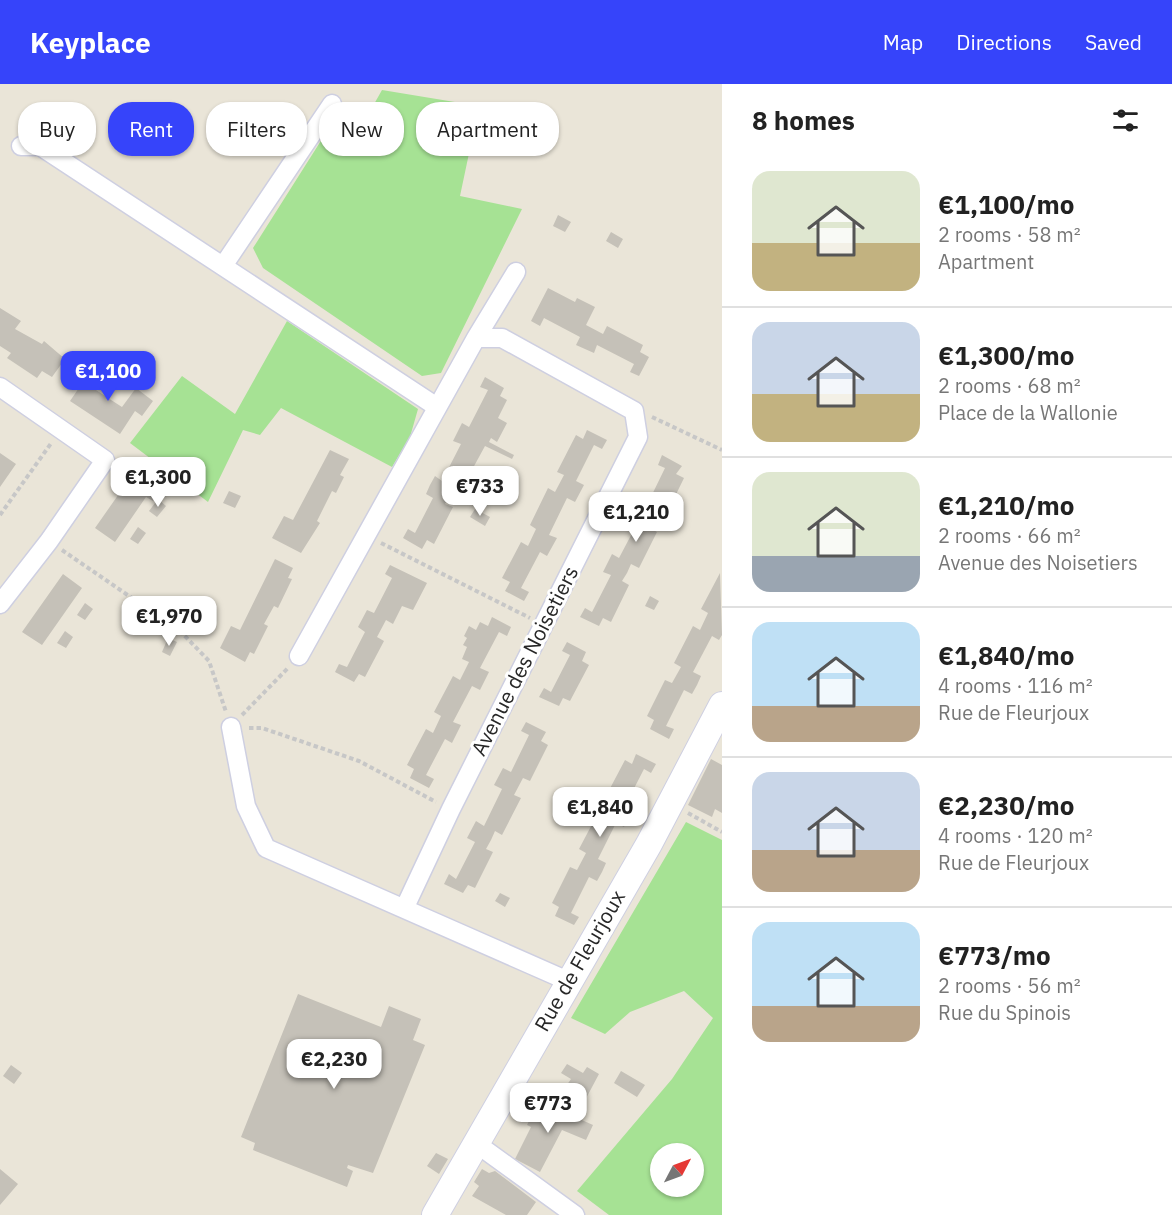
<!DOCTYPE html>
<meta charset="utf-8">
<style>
:root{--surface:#fff;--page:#f2f2f2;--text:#222;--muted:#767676;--line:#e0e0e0;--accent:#3644fa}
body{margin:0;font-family:"IBM Plex Sans",sans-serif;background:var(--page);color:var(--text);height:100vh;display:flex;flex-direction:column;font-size:22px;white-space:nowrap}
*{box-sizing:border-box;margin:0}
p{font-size:20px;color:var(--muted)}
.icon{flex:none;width:33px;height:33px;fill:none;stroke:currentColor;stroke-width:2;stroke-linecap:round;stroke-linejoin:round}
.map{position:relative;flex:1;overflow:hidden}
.drawer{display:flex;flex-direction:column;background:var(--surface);width:450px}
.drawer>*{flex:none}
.top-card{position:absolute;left:18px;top:18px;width:570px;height:54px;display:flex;gap:12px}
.needle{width:39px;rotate:49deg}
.fabs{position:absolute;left:650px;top:1059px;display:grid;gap:12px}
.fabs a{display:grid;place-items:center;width:54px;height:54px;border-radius:50%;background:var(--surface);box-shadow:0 2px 4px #0004;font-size:30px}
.price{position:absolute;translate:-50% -51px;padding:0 14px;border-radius:12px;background:#fff;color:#222;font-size:20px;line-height:39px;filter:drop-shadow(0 2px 3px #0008)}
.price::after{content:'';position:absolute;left:50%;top:36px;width:18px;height:14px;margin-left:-9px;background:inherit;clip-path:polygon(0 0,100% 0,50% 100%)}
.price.current{background:var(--accent);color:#fff}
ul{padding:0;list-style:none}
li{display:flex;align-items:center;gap:18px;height:150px;padding:0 30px}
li+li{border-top:2px solid var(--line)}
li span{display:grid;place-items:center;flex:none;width:168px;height:120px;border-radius:18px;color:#555}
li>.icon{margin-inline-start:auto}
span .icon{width:72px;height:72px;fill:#fffc;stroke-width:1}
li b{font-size:26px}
h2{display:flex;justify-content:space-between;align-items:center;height:72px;padding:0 30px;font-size:26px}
.pill{padding:0 21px;border-radius:24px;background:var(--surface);box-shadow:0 2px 4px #0004;font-size:21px;line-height:54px}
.pill.current{background:var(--accent);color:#fff}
header{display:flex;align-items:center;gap:36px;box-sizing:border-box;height:84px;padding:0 30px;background:var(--accent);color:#fff}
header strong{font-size:28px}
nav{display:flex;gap:33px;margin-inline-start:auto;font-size:21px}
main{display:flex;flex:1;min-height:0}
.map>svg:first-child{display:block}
.green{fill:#a6e294;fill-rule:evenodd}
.building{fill:#c5c1b8}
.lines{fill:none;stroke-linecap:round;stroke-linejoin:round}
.street-casing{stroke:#cecfe1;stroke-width:21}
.secondary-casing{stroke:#cecfe1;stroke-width:28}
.path{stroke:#c7c7c7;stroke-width:4;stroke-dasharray:4.5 3;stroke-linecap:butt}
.street{stroke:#fff;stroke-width:18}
.secondary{stroke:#fff;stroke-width:26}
.labels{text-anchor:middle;stroke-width:6;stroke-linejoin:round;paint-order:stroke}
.street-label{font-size:21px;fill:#272727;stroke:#fff}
</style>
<header>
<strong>Keyplace</strong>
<nav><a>Map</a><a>Directions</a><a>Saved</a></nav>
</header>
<main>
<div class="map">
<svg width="722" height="1131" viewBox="0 0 722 1131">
<rect width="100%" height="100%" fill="#eae5d8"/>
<path class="green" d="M382,6L479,22L460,112L522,125L441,289L422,292L263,184L253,164L336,33L369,29Z
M287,237L418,325L410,353L392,383L281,324L260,351L243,346L208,418L130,359L182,292L235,330Z
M686,738L722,756V1131H609L577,1107L672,995L713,934L684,907L630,928L605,950L571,934ZM660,1070H693V1102H660Z"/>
<path class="building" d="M558,131L571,138L565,148L553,142Z
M611,148L623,155L618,164L606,157Z
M548,204L575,218L577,214L595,223L586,241L603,250L607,242L643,261L640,268L649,273L639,292L630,288L634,280L597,261L594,269L576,261L580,253L544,234L540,242L531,237Z
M0,224L21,237L15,245L42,260L44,257L65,275L52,293L42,287L37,294L7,274L11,269L0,262Z
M96,279L109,287L96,306L108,314L122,323L136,304L153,317L142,332L135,327L120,350L70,317Z
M485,293L504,304L500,312L507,316L498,334L507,339L497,358L491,354L489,358L514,371L512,375L485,362L461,406L454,403L445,420L453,423L434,460L427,456L422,465L403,454L408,445L415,449L433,414L426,410L430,401L435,392L442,397L461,360L453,357L462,339L469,343L488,306L480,303Z
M587,346L607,356L602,365L594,361L576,397L584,401L575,418L567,414L549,451L557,454L547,472L540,468L521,504L529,508L524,517L505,507L510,498L502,494L521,458L528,462L536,445L530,441L548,404L555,408L564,391L557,388L576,351L583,355Z
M330,366L349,375L340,391L344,393L336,409L332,407L317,437L320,439L301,469L272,454L284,432L293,436Z
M0,369L16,380L0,403Z
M662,371L682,382L676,390L684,394L666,431L658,427L650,444L657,448L639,484L631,480L627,489L622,497L629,501L611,538L603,534L599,542L580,533L585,524L592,528L611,491L603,488L612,470L619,474L638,438L630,434L639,417L647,421L665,384L658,381Z
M135,387L161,405L153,417L146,413L115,458L95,444Z
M229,407L241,412L235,424L223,419Z
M158,415L166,422L157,433L149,427Z
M475,425L490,433L485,442L470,433Z
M138,443L146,449L138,460L130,455Z
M275,475L293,484L288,494L292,495L278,524L274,522L264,540L268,542L254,570L250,568L245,578L220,564L231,542L240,546Z
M390,481L427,499L413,526L402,522L393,540L386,536L377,553L384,557L365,593L359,590L354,598L335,588L339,580L347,583L365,548L358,543L367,526L374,529L392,494L385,490Z
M720,489L722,551L719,556L712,552L693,588L701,592L697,601L692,610L684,606L666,642L674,645L669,655L650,645L654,636L647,632L665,596L672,599L681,583L674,579L693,542L700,546L708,529L701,525Z
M63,490L82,504L42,561L22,548Z
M650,512L659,517L654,526L645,522Z
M85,519L93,525L85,536L77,531Z
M492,533L511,543L507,552L499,548L480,584L489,588L480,606L472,602L453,638L461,641L452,659L445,655L426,691L434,695L429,704L410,694L414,685L407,681L426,645L433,649L441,632L434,628L453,592L460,596L469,578L462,575L467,563L463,561L467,554L464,552L469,542L476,546L480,538L488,542Z
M65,547L73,553L66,564L57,559Z
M168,554L177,558L170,572L162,568Z
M567,558L586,568L582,577L589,581L570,617L563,614L559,622L539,613L544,604L551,608L570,571L562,567Z
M526,638L546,648L541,657L548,661L530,697L523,694L514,711L521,714L502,751L495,747L491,756L486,765L493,768L475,804L468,801L463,809L444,800L449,790L456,795L475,758L467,754L476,737L484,742L502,705L494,701L503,684L511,688L529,651L521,647Z
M636,670L656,680L651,689L644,685L625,722L633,725L624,743L616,739L598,775L606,779L602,788L597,797L589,793L571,829L579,833L574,841L555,832L559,823L552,819L570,783L577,786L586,769L579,765L598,729L605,733L613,716L606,712L625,676L632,680Z
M711,675L722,681V729L715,725L712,733L688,721Z
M500,809L510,814L505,823L495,817Z
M298,910L381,943L389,922L421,935L413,956L425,961L373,1089L348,1081L347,1084L353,1087L347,1103L253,1066L255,1059L241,1053Z
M567,980L583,989L587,983L599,990L583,1020L562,1008L571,995L561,989Z
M11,981L22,989L14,1000L3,992Z
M621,987L645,1001L637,1013L614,999Z
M539,1017L593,1041L586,1056L562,1046L540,1088L515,1075L531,1043L527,1041Z
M436,1069L448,1075L439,1090L427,1082Z
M0,1085L18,1100L0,1121Z
M482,1085L489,1089L495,1087L536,1118L527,1131H506L472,1112L479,1102L474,1098Z"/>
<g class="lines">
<g class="street-casing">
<path id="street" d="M21,62H40L437,323
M223,182L332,20
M476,254L516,188
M0,303L105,376L49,457L0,520
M299,572L476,254H502L634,327L638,353L451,725L405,823
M231,643L246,722L266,764L568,897
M477,1060L575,1131"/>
</g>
<g class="secondary-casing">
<path id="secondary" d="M435,1131L649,760L722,621"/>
</g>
<path class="path" d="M652,333L722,366
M0,431L52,358
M381,459L530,534
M62,466L180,547L209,577L226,628
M242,631L289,583
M249,644H262L359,677L436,718
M688,729L722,748"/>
<use href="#street" class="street"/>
<use href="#secondary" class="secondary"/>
</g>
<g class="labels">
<g class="street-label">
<text transform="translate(525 577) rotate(-63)" y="7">Avenue des Noisetiers</text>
<text transform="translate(580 877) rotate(-60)" y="7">Rue de Fleurjoux</text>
</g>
</g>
</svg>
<div class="fabs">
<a><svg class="needle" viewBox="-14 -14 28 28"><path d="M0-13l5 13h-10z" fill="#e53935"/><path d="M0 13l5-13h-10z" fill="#767676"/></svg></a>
</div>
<b class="price current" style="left:108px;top:318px">€1,100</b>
<b class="price" style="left:158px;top:424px">€1,300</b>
<b class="price" style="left:480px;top:433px">€733</b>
<b class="price" style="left:636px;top:459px">€1,210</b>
<b class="price" style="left:169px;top:563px">€1,970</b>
<b class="price" style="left:600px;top:754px">€1,840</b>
<b class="price" style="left:334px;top:1006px">€2,230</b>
<b class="price" style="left:548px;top:1050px">€773</b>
<div class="top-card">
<a class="pill">Buy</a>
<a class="pill current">Rent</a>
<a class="pill">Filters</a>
<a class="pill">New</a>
<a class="pill">Apartment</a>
</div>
</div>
<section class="drawer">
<h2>8 homes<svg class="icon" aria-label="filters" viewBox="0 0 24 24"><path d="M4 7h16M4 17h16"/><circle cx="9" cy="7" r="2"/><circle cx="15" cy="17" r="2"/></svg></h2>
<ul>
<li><span style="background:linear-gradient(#dfe7d0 60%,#c2b280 0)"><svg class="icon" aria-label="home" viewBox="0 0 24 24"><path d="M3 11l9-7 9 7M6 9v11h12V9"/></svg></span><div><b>€1,100/mo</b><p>2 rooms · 58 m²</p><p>Apartment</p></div></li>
<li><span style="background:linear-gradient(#c9d6e8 60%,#c2b280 0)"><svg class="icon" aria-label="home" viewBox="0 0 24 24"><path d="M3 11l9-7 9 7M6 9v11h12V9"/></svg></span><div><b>€1,300/mo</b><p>2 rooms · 68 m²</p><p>Place de la Wallonie</p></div></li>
<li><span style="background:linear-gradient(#dfe7d0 70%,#9aa5b1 0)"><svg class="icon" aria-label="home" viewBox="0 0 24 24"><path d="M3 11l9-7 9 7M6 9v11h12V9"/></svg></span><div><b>€1,210/mo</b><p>2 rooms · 66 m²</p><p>Avenue des Noisetiers</p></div></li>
<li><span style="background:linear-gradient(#bfe0f5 70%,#b9a48a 0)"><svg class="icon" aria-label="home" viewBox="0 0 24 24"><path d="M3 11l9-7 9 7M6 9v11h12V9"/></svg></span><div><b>€1,840/mo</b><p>4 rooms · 116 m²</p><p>Rue de Fleurjoux</p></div></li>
<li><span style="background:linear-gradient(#c9d6e8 65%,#b9a48a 0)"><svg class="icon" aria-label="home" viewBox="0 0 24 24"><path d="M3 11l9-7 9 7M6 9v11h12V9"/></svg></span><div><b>€2,230/mo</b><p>4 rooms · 120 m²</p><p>Rue de Fleurjoux</p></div></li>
<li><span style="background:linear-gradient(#bfe0f5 70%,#b9a48a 0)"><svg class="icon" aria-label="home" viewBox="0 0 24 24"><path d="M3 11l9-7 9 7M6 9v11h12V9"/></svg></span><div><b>€773/mo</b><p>2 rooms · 56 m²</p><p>Rue du Spinois</p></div></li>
</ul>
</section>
</main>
